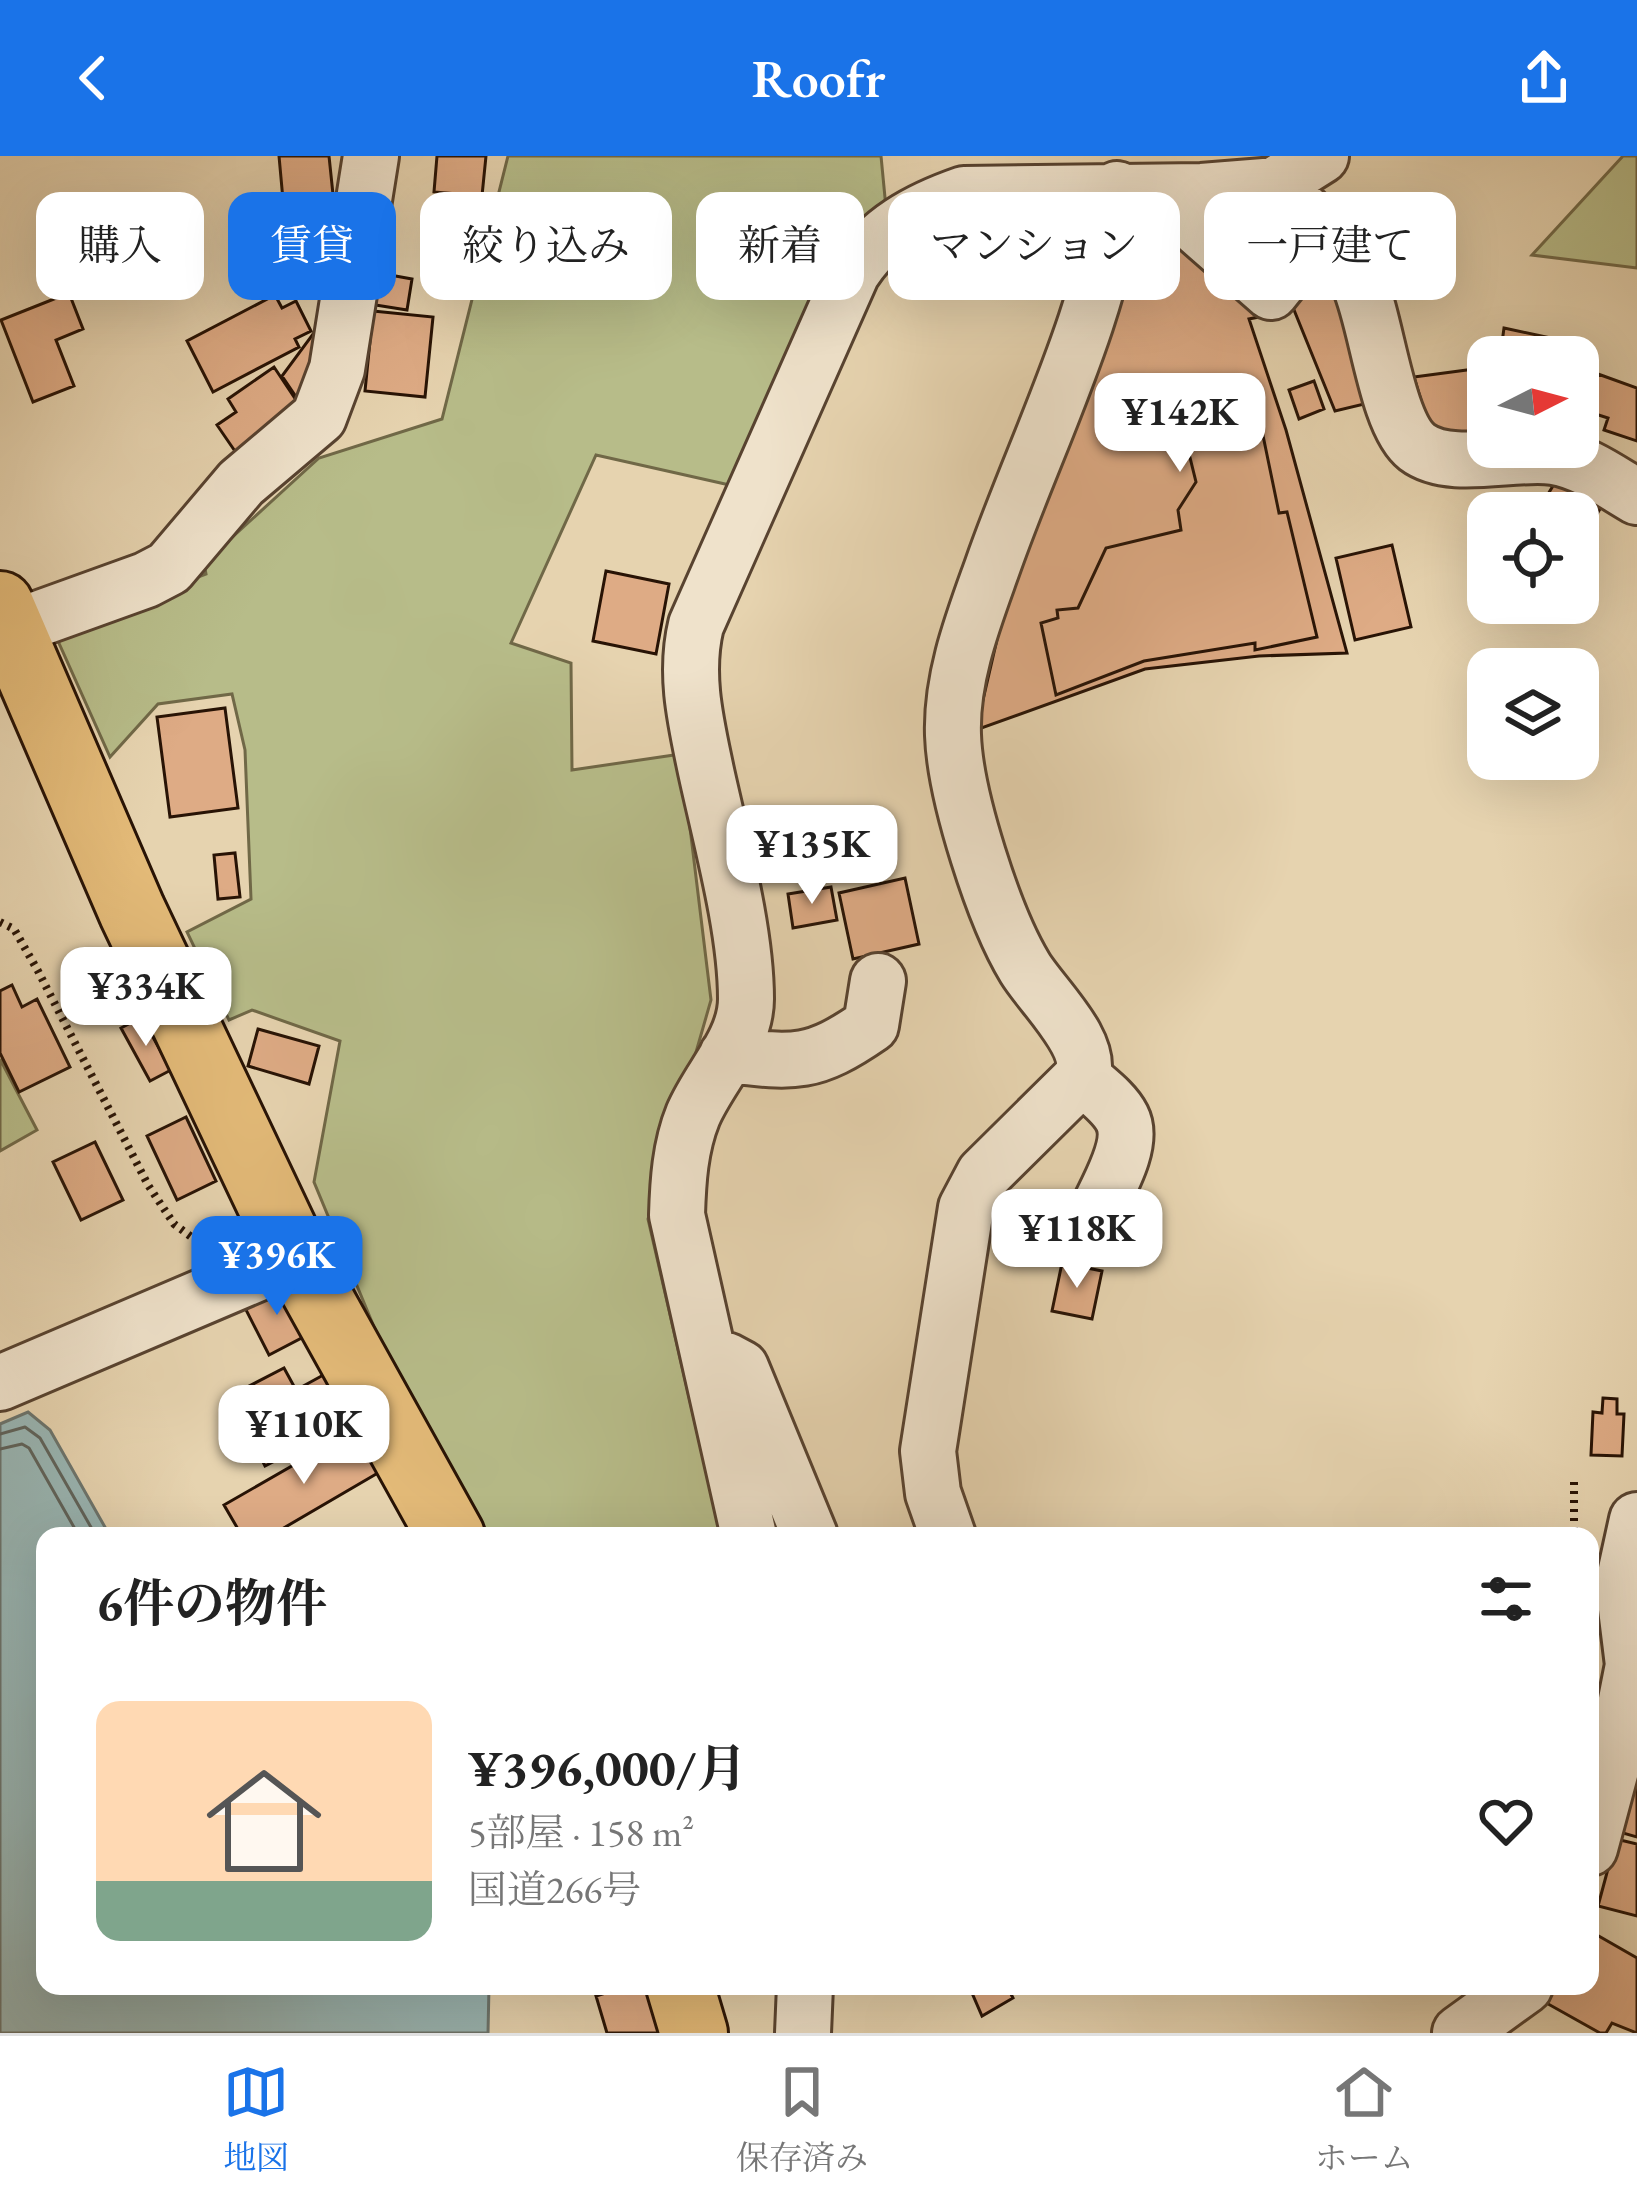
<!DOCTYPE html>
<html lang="ja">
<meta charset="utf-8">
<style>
:root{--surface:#fff;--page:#f6f6f6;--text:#222;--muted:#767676;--line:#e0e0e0;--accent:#1a73e8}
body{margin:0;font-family:"EB Garamond","Noto Serif JP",serif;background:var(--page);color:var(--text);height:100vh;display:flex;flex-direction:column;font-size:45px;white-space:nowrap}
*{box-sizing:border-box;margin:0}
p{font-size:39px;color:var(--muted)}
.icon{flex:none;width:66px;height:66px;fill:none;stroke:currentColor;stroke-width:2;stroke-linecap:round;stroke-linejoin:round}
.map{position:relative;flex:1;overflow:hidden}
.sheet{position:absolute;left:36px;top:1371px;width:1563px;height:468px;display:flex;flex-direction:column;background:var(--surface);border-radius:24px;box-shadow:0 12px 48px #0002}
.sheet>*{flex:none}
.top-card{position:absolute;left:36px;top:36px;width:1566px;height:108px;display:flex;gap:24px}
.needle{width:78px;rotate:84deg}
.tools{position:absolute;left:1467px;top:180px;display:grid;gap:24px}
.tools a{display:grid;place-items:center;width:132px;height:132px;border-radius:24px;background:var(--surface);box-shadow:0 12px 48px #0002;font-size:60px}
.price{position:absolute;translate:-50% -102px;padding:0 27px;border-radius:24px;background:#fff;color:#222;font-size:39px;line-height:78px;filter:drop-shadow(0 3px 6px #0008)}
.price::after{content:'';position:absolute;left:50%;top:72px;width:36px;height:27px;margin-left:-18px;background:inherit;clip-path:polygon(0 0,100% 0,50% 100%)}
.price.current{background:var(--accent);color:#fff}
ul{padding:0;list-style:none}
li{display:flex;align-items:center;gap:36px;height:300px;padding:0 60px}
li+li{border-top:3px solid var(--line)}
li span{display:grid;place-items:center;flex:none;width:336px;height:240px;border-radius:24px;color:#555}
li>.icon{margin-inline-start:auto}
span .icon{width:144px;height:144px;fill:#fffc;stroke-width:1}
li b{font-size:51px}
h2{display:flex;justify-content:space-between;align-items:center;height:144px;padding:0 60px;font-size:51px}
.tag{padding:0 42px;border-radius:24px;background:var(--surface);box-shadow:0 12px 48px #0002;font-size:42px;line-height:108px}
.tag.current{background:var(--accent);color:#fff}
header{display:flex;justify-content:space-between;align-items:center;height:156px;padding:0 60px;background:var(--accent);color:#fff;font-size:54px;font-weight:600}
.tab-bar{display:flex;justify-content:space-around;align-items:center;height:168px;border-top:3px solid var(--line);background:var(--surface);font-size:33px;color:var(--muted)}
.tab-bar a{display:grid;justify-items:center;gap:6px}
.tab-bar .current{color:var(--accent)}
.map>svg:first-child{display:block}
.green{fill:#b7bc89;stroke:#706847;stroke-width:3}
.water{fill:#99b6b4;stroke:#6c756e;stroke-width:3}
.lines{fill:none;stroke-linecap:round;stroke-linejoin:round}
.shore{stroke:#60645c;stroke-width:3}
.building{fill:#deab85;stroke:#281305;stroke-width:3}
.minor-casing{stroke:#584330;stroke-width:60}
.highway-casing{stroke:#281305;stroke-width:72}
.path{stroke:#281305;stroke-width:8;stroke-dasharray:3 6;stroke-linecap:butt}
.minor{stroke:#efe2cb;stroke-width:54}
.highway{stroke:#e3ba78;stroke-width:66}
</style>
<header><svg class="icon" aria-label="back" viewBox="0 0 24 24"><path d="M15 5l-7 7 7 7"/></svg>Roofr<svg class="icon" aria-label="share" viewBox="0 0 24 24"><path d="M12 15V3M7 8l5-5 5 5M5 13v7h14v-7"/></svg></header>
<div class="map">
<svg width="1637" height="1877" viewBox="0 0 1637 1877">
<rect width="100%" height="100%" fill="#e6d3af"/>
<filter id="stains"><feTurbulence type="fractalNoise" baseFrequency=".00167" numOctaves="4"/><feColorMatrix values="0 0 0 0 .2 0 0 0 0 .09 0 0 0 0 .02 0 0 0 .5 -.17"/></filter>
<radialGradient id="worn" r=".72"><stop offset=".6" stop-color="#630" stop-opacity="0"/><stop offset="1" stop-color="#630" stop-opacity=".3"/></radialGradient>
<path class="green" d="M508,0H881L886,52L734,330L596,299L511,487L571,507L572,614L681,598L711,844L648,1063L721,1380H490L408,1253L314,1026L340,885L252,854L229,864L187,776L251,743L245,594L232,538L158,548L110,601L54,476L206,418L204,407L319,302L442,263Z
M1623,0H1637V112L1532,99Z
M0,903L37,974L0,995Z"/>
<path class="water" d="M28,1256L50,1274L110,1380H45V1830H489L488,1877H0V1268Z"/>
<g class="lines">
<path class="shore" d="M0,1278L25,1271L40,1282L96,1380
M0,1293L22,1288L29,1292L79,1380"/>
</g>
<path class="building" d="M279,0H329L334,48L284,55Z
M437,0H486L482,40L434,36Z
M1154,47L1244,54L1288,73L1332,118L1377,245L1335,255L1294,154L1249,163L1286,274L1347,497L1259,500L1145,513L976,574L1015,406L1090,226L1142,63Z
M323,62L327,100L305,103L306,112L260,117L254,70Z
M368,115L412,123L407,154L363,147Z
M69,137L83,173L56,184L74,230L33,246L1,164Z
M275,139L282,152L296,145L311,175L295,183L299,191L213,236L187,185Z
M373,155L433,161L425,241L365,235Z
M1504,172L1588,190L1582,243H1578V201H1500Z
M313,178L334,194L305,254L282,220Z
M274,211L304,256L239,301L217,269L236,256L228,243Z
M1482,212L1488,276L1433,284L1414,221Z
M1598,218L1637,232V285L1604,274L1608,262L1586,255Z
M1314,225L1324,253L1299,263L1289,234Z
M1254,236L1279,357L1287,356L1317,481L1255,494V487L1144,505L1056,539L1041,467L1058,462L1057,454L1078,452L1106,392L1181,374L1178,354L1196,326L1178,253Z
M1556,325L1600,353L1582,383L1578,381V357L1537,356Z
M1392,389L1411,471L1355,484L1336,402Z
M606,415L669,428L656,498L593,485Z
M225,552L238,652L170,661L157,561Z
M235,697L240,741L218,743L214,699Z
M905,722L919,788L853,803L839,737Z
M831,731L837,764L793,772L788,738Z
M12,829L22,851L37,843L70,911L19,936L0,897V835Z
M142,861L171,914L150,925L121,872Z
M258,873L319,890L309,928L248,910Z
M186,961L216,1025L177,1044L147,980Z
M95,986L123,1044L81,1064L53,1006Z
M1062,1107L1102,1115L1092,1163L1052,1155Z
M284,1124L311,1177L269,1199L242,1146Z
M284,1212L296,1234L327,1217L352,1265L265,1310L230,1240Z
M1603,1242L1617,1243V1258H1624L1622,1300L1591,1299L1593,1256L1602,1257Z
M358,1272L383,1314L270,1380H242L224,1349Z
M1637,1616V1681L1609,1673Z
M1616,1683L1637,1688V1760L1598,1750Z
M1590,1775L1637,1802V1877L1612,1867L1606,1877H1600L1541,1844L1548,1830H1590Z
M628,1830H654L668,1877H607L596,1840Z
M969,1830H1007L1013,1842L982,1860Z"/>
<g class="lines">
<g class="minor-casing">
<path id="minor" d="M1275,29C1306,58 1341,87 1359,127C1377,166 1386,267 1417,291C1450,316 1515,295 1554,301C1585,306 1611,326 1637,341
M1202,35L1287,116L1271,136L1198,72L1221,55
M10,473L146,424L169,412L241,327L319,261L337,213L371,0
M727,899C796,907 813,909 871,869L878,825
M1082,921C1095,933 1114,946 1122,962C1136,989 1105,1036 1094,1062
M726,1204L741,1212L810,1380
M0,1227L296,1101
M749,1380L677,1059C678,1026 680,991 693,959C709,921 746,886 746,843C746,773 721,684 706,615C696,567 684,519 696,469L852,117C879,75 918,54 964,38L1202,35L1275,29L1321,0
M948,1380L933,1337L928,1295L966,1052L984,1018L1082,921C1095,888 1042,840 1025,812C994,761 955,640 953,579C951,521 973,465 992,412C1034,291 1103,159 1117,33
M1590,1692L1616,1595L1633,1509L1623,1428L1637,1364
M803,1877L805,1830
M1460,1877L1525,1830"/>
</g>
<g class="highway-casing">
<path id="highway" d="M0,449L132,755L296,1101L451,1380
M680,1830L694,1877"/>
</g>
<path class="path" d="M0,766L14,773L38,815L148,1029L174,1068L205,1091
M1574,1326V1380"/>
<use href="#minor" class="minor"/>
<use href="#highway" class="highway"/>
</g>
<rect width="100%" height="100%" filter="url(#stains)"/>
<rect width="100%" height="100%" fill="url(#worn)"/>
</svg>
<div class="tools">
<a><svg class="needle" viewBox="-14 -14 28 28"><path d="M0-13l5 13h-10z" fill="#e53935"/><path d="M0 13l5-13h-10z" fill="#767676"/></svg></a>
<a><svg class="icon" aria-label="locate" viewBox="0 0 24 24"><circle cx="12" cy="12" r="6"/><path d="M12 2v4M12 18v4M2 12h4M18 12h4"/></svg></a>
<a><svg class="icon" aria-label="layers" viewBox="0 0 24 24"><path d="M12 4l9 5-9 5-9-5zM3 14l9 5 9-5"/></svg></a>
</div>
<b class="price" style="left:1180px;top:319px">¥142K</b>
<b class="price" style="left:812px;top:751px">¥135K</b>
<b class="price" style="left:146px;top:893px">¥334K</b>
<b class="price" style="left:1077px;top:1135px">¥118K</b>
<b class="price current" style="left:277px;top:1162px">¥396K</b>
<b class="price" style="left:304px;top:1331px">¥110K</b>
<div class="top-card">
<a class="tag">購入</a>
<a class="tag current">賃貸</a>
<a class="tag">絞り込み</a>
<a class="tag">新着</a>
<a class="tag">マンション</a>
<a class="tag">一戸建て</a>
</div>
<section class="sheet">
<h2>6件の物件<svg class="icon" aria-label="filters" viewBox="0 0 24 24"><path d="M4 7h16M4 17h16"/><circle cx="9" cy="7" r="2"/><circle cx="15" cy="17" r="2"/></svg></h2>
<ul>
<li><span style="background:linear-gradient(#ffd9b3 75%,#7fa58c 0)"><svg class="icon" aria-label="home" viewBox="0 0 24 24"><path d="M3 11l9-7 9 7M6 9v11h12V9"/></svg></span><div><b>¥396,000/月</b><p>5部屋 · 158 m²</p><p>国道266号</p></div><svg class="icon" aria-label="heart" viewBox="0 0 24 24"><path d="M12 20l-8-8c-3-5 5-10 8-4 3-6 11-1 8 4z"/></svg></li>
</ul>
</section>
</div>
<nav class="tab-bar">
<a class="current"><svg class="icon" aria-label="map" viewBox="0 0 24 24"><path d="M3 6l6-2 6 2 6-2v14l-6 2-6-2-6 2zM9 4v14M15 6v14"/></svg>地図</a>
<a><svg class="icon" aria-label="saved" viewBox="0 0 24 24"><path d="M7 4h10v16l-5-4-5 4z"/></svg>保存済み</a>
<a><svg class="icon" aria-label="home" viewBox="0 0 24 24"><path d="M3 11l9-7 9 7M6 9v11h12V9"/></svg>ホーム</a>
</nav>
